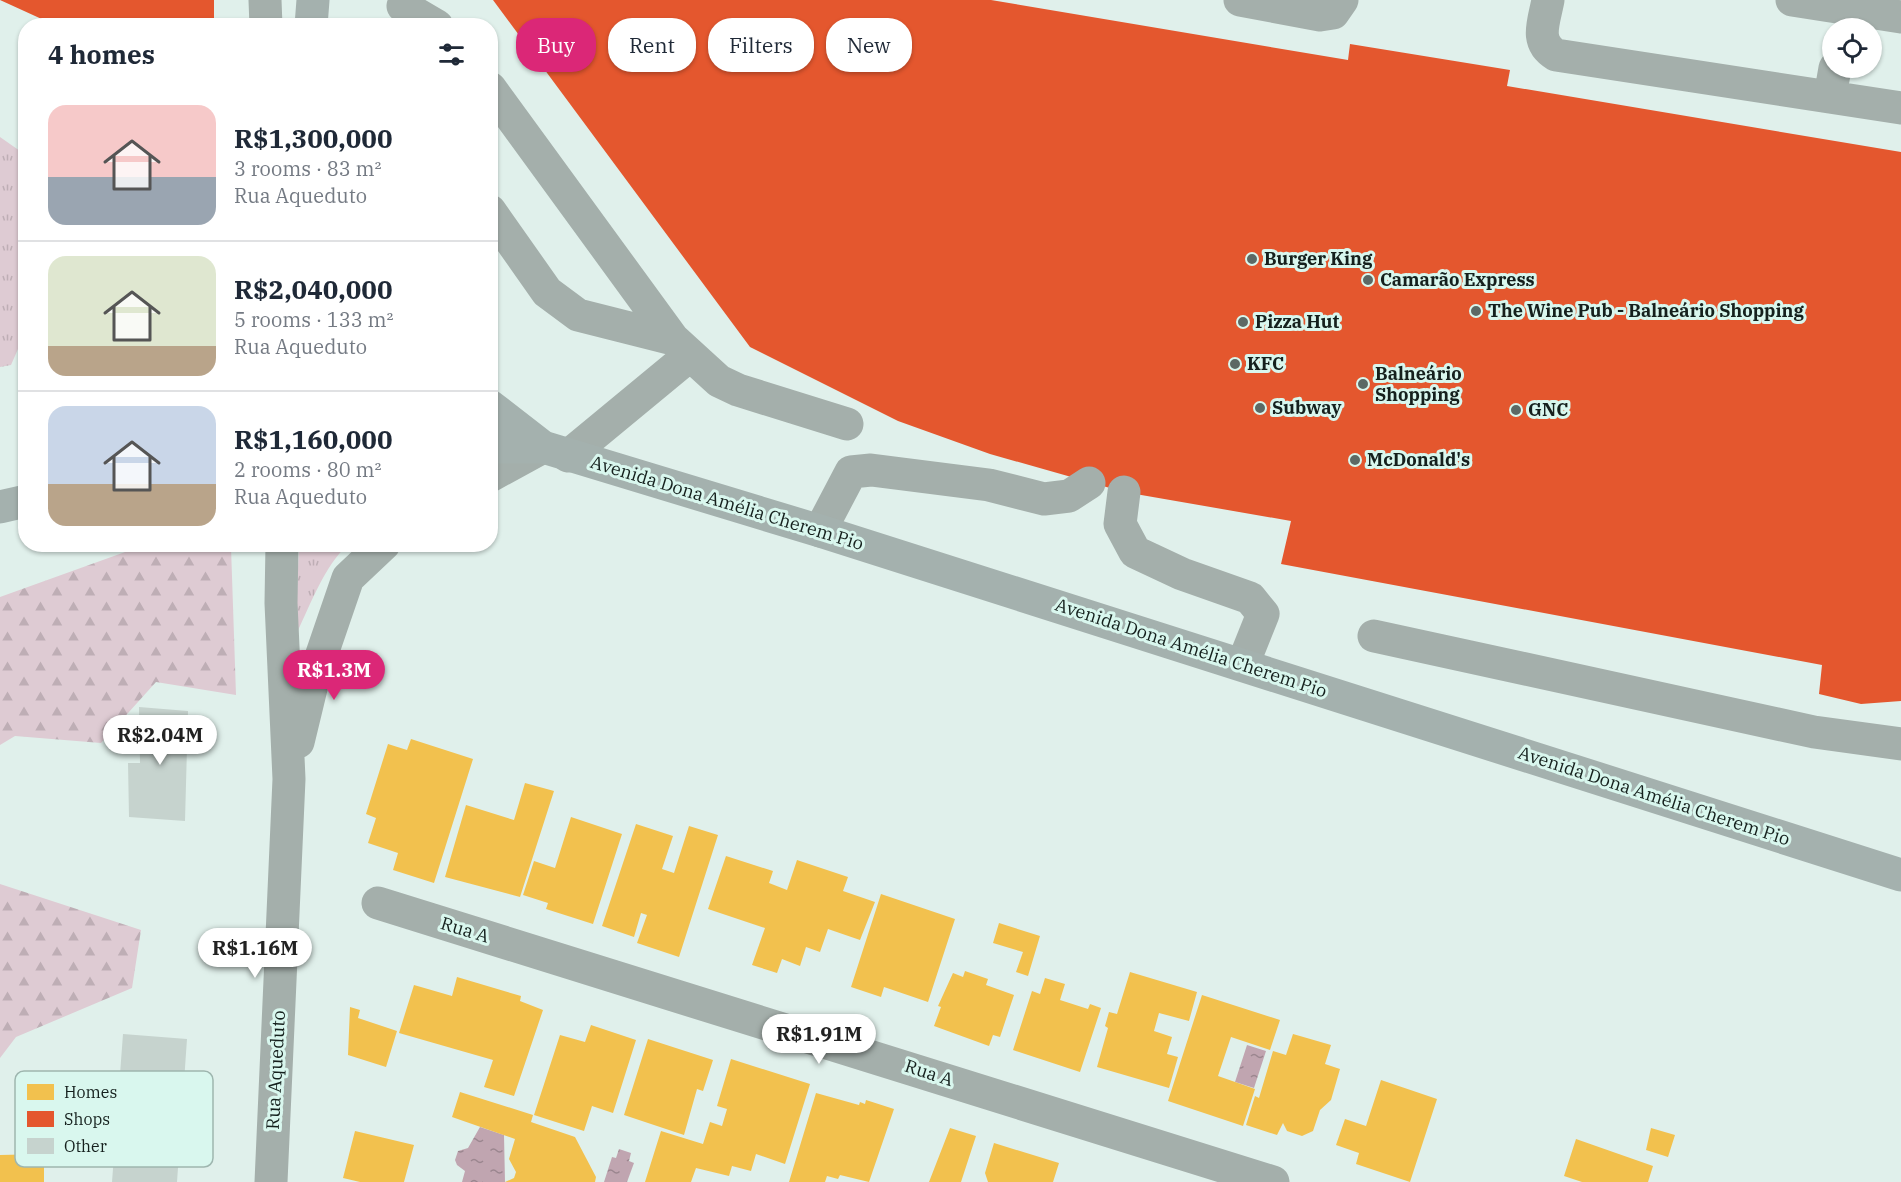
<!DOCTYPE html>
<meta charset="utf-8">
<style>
:root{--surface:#fff;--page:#f2f2f3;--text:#1f2937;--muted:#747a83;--line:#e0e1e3;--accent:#db2777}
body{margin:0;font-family:"IBM Plex Serif",serif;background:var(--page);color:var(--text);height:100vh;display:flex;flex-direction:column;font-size:22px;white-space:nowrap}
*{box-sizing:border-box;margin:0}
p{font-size:20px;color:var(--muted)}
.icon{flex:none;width:33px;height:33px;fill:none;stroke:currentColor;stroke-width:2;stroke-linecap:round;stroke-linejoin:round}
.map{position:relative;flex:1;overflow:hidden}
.side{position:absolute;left:18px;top:18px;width:480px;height:534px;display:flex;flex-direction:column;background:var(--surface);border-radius:24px;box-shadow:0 2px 4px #0004}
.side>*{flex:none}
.banner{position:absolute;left:516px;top:18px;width:570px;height:54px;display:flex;gap:12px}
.buttons{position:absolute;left:1822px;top:18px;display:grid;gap:12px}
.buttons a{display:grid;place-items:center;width:60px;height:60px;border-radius:50%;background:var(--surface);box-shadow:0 2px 4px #0004;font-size:30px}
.price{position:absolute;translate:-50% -51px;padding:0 14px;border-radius:21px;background:#fff;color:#222;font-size:20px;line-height:39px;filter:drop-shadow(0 2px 3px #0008)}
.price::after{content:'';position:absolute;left:50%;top:36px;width:18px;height:14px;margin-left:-9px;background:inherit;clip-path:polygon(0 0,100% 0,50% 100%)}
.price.selected{background:var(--accent);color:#fff}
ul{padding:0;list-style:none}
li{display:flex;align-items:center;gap:18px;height:150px;padding:0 30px}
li+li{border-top:2px solid var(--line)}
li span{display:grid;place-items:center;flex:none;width:168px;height:120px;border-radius:18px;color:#555}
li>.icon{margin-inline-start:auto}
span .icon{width:72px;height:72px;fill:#fffc;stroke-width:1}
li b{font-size:26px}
h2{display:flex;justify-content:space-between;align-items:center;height:72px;padding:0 30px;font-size:26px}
.pill{padding:0 21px;border-radius:24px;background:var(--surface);box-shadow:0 2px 4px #0004;font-size:21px;line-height:54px}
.pill.selected{background:var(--accent);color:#fff}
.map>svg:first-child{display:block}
.grass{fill:url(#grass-tufts)}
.forest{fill:url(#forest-firs)}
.water{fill:url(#water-ripples)}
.homes{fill:#f2c14e}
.shops{fill:#e4572e}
.building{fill:#c6d3ce}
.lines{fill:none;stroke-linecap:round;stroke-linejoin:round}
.minor{stroke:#a4afab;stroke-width:33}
.major{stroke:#a4b1ae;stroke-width:33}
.poi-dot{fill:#5c6965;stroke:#d9f7ee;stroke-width:2}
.labels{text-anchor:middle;stroke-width:6;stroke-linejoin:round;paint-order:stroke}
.poi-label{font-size:18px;font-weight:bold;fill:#15201d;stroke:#d9f7ee;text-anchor:start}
.street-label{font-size:18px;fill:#15201d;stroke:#d9f7ee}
.key{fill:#d9f7ee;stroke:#9eb6af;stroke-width:1.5}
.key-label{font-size:16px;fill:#15201d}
</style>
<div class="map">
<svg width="1901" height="1182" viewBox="0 0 1901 1182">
<defs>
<pattern id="grass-tufts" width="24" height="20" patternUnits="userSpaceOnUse" patternTransform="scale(1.5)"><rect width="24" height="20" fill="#decbd3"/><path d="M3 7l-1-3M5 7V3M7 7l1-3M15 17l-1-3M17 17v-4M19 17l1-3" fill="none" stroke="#beaeb5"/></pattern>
<pattern id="forest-firs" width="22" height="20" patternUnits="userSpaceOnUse" patternTransform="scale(1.5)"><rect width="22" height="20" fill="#decbd3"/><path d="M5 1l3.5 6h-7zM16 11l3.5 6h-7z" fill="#beaeb5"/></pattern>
<pattern id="water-ripples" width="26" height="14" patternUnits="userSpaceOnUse" patternTransform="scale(1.5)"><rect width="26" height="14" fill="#c0a5b0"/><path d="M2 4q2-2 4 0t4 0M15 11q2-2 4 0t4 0" fill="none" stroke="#9b868f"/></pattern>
</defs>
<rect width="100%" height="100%" fill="#e0f0eb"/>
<path class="grass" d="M0,137L20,151L26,171L25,333L11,365L0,367Z
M299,545H348C325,564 308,610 295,637Z"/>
<path class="forest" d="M139,547H231L236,695L156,682L101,743L15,736L0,745V597Z
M0,884L141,930L132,988L16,1037L0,1058Z"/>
<path class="water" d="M1247,1045L1266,1051L1254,1088L1235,1082Z
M480,1127L504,1135L505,1182H462L465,1171L457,1165L455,1160L458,1151L468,1148Z
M619,1149L631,1153L629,1161L634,1163L627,1182H604L612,1157L616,1158Z"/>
<path class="homes" d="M411,739L473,759L434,883L393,870L398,853L368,843L376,818L366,814L388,744L407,750Z
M525,783L554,791L520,897L445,877L466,805L514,820Z
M571,817L622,834L593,924L546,909L548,903L523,895L534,861L555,868Z
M636,824L673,836L662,869L674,873L689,826L718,835L679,957L637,943L647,915L641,913L634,937L602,926Z
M726,856L773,871L769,883L787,890L797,860L848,877L843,891L875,902L860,940L828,929L820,952L806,947L800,966L782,959L777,973L752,965L765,928L708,909Z
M881,894L955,919L928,1002L884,987L881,997L851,987Z
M999,923L1040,936L1028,976L1016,972L1023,952L993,943Z
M965,971L988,979L986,985L1014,995L1000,1037L993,1035L989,1046L934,1026L941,1007L938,1006L953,973L963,977Z
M1130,972L1197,992L1189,1021L1159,1013L1154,1031L1172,1037L1167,1054L1178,1057L1169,1088L1097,1067L1108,1028L1105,1026L1109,1012L1117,1014Z
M457,977L521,996L520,1001L543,1010L514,1096L484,1087L493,1060L399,1033L414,985L452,996Z
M1045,978L1065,984L1060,1000L1088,1009L1090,1004L1101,1008L1080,1072L1013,1050L1032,991L1040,994Z
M1202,995L1280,1020L1270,1050L1231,1037L1218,1076L1255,1089L1243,1126L1168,1101Z
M350,1007L360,1010L358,1018L397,1031L386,1067L348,1055Z
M591,1025L636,1040L613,1113L592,1106L584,1131L534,1115L560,1035L585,1042Z
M1293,1034L1331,1045L1325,1064L1340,1069L1331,1100L1320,1110L1313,1131L1302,1136L1287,1131L1283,1123L1277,1135L1246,1125L1255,1096L1259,1098L1273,1051L1286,1055Z
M648,1039L713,1060L703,1091L697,1089L684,1135L624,1115Z
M731,1059L810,1084L785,1164L756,1154L751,1171L732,1166L729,1176L696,1168L691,1182H645L661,1131L703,1144L710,1122L722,1126L727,1109L717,1106Z
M1381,1080L1437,1099L1410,1182L1356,1164L1359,1153L1336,1145L1345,1119L1366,1126Z
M460,1092L533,1115L531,1122L575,1137L596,1177L595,1182H505L514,1178L516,1172L509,1159L515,1139L452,1117Z
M816,1093L859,1105L860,1102L865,1104L866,1100L894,1109L869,1182L840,1175L838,1179L827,1176L825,1182H789Z
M950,1128L976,1136L961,1182H929Z
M1651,1128L1675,1135L1668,1157L1646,1150Z
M355,1131L414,1145L404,1182H360L343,1178Z
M1576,1139L1653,1166L1648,1182H1582L1564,1176Z
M994,1143L1059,1163L1053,1182H988L985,1173Z
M44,1154V1182H0V1155Z"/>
<path class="shops" d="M0,0H214V26H57Z
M493,0H991L1348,60L1350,44L1510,70L1507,86L1901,152V701L1861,704L1819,694L1822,665L1281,564L1291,521L1124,492L990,454L898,421L750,347Z"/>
<path class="building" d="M139,707L188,711L185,821L129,817L128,763H140Z
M123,1034L187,1039L177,1182H112Z"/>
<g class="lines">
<path class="minor" d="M265,0L266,26
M1240,0L1320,15L1333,13L1342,0
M1548,0C1544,22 1534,42 1556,55L1901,108
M1792,0L1901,17
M403,6L437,26
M490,88L673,339L719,381L738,390L847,424
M1830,97L1835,68
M490,211L547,292L578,315L673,339
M568,456L689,356
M490,476L543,447
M1124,492L1120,524L1135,552L1182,574L1250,598L1263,614L1243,664
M820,531L851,472L871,470L989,485L1044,499L1069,496L1089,483
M1374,636L1814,732L1901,744
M298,742L313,680L348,578L384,544
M378,903L1273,1182
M271,1182L289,779L281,603L282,544"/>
<path class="major" d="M311,26L313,0
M490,406L543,447L820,531L1901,875
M490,447H543
M0,507L26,501"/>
</g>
<g class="poi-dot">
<circle cx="1252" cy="259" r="6"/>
<circle cx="1368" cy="280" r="6"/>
<circle cx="1476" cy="311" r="6"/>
<circle cx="1243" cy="322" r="6"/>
<circle cx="1235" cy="364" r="6"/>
<circle cx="1363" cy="384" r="6"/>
<circle cx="1260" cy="408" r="6"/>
<circle cx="1516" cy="410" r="6"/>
<circle cx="1355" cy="460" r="6"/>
</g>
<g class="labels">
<g class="poi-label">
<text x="1264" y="265">Burger King</text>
<text x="1380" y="286">Camarão Express</text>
<text x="1488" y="317">The Wine Pub - Balneário Shopping</text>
<text x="1255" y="328">Pizza Hut</text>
<text x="1247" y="370">KFC</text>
<text x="1375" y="380">Balneário<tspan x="1375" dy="21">Shopping</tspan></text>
<text x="1272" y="414">Subway</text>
<text x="1528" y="416">GNC</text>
<text x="1367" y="466">McDonald's</text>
</g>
<g class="street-label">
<text transform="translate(727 503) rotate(17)" y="6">Avenida Dona Amélia Cherem Pio</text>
<text transform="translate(1191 648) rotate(18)" y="6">Avenida Dona Amélia Cherem Pio</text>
<text transform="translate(1654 796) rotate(18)" y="6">Avenida Dona Amélia Cherem Pio</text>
<text transform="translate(465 930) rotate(17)" y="6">Rua A</text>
<text transform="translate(276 1070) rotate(-87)" y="6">Rua Aqueduto</text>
<text transform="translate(929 1073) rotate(18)" y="6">Rua A</text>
</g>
</g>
<rect x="15" y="1071" width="198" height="96" rx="9" class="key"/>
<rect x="27" y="1084" width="27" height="16" fill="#f2c14e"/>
<rect x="27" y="1111" width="27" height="16" fill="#e4572e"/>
<rect x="27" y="1138" width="27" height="16" fill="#c6d3ce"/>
<g class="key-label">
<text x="64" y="1098">Homes</text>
<text x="64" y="1125">Shops</text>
<text x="64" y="1152">Other</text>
</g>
</svg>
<div class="buttons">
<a><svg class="icon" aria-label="locate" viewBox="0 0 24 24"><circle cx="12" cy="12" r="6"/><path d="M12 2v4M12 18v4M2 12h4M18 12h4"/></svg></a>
</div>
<b class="price selected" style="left:334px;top:701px">R$1.3M</b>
<b class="price" style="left:160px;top:766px">R$2.04M</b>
<b class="price" style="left:255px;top:979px">R$1.16M</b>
<b class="price" style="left:819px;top:1065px">R$1.91M</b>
<div class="banner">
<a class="pill selected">Buy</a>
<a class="pill">Rent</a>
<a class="pill">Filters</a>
<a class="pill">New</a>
</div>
<section class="side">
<h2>4 homes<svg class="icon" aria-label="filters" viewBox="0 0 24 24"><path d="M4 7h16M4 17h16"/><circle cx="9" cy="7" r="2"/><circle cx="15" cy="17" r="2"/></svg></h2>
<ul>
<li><span style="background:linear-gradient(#f6c9c9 60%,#9aa5b1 0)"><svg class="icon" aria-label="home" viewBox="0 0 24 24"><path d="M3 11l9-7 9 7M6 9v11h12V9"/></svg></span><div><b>R$1,300,000</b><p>3 rooms · 83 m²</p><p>Rua Aqueduto</p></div></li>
<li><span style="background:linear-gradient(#dfe7d0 75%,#b9a48a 0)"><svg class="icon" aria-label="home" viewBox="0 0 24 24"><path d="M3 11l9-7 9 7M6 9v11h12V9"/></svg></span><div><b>R$2,040,000</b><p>5 rooms · 133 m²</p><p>Rua Aqueduto</p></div></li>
<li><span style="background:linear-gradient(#c9d6e8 65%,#b9a48a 0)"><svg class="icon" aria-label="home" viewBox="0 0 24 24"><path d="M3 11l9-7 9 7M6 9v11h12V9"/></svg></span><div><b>R$1,160,000</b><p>2 rooms · 80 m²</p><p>Rua Aqueduto</p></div></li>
</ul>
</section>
</div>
